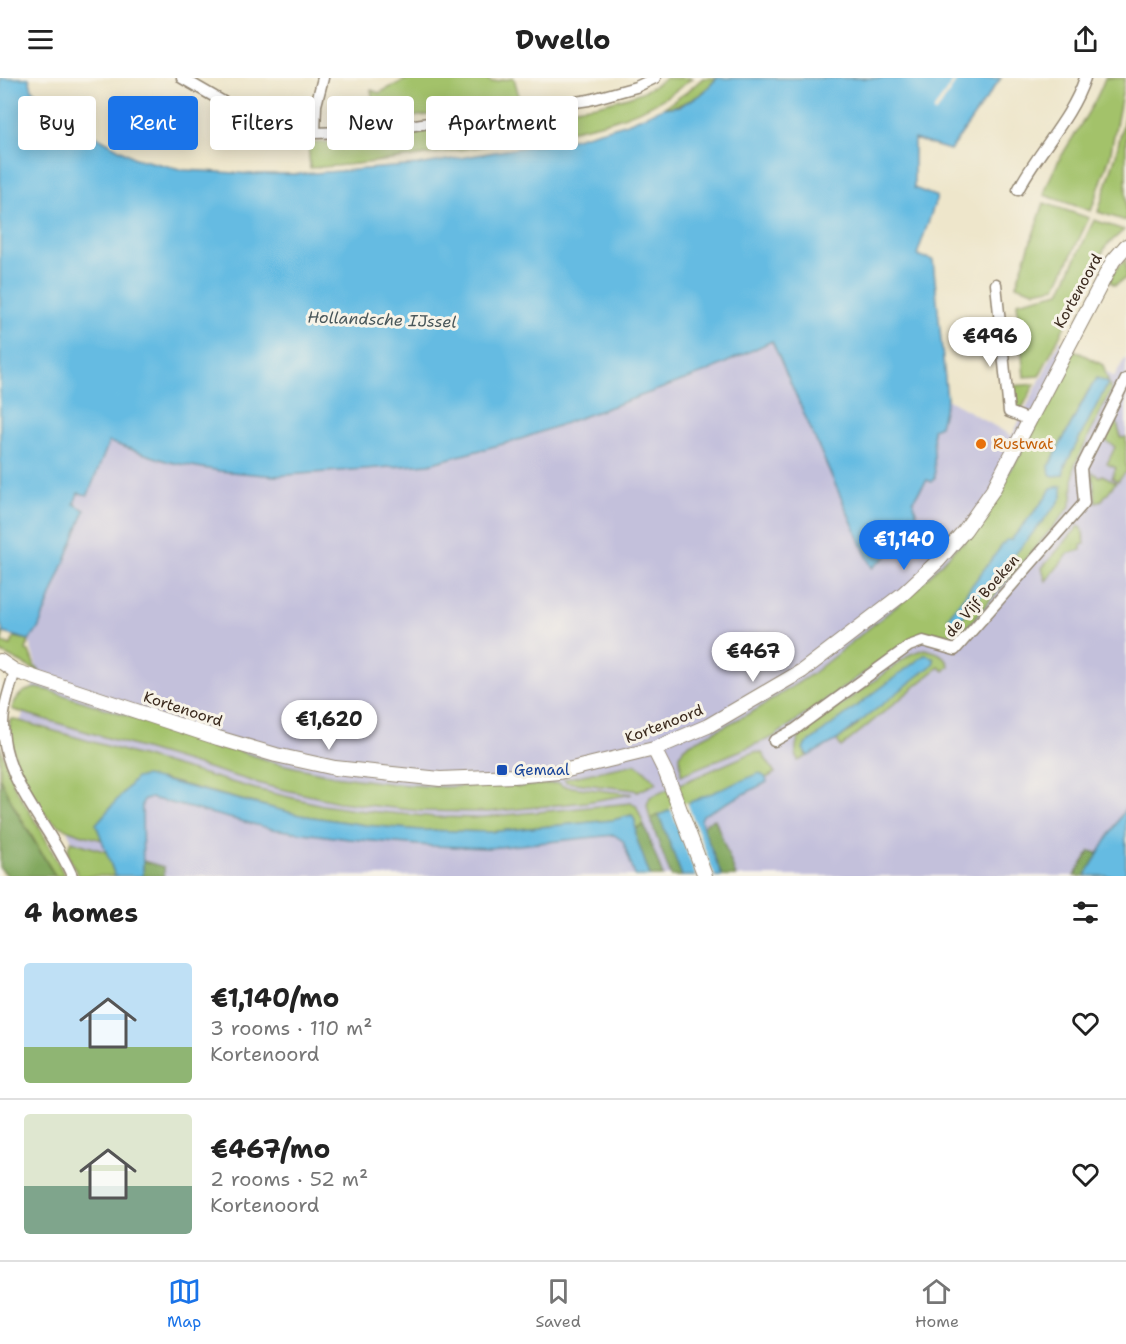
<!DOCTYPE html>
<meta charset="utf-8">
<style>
:root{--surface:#fff;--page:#f6f6f6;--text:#222;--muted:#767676;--line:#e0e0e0;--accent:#1a73e8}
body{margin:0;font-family:"Shantell Sans",sans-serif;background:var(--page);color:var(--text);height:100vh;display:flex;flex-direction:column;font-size:22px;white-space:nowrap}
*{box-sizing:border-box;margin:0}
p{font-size:20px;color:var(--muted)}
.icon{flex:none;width:33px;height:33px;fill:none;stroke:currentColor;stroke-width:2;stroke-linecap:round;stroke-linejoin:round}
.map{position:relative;height:798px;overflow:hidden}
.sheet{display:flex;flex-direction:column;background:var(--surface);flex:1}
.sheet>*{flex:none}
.banner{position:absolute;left:18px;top:18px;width:600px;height:54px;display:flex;gap:12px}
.price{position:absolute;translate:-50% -51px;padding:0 14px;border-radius:21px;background:#fff;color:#222;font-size:20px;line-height:39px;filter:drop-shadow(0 2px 3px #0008)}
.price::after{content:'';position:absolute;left:50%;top:36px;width:18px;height:14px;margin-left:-9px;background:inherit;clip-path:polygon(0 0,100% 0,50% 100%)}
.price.on{background:var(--accent);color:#fff}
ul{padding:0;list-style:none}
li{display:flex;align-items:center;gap:18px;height:150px;padding:0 24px}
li+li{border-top:2px solid var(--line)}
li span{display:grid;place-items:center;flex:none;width:168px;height:120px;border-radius:6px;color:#555}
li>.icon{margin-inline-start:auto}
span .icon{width:72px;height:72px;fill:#fffc;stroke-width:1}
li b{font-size:26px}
h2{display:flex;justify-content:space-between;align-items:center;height:72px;padding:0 24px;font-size:26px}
.chip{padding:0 21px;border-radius:6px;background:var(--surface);box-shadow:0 3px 15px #0003;font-size:21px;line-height:54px}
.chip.on{background:var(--accent);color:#fff}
header{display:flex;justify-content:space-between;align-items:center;height:78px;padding:0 24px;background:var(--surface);font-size:27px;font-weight:700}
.menu{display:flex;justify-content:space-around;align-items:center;height:84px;border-top:2px solid var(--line);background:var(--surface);font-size:16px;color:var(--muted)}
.menu a{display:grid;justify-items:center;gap:3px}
.menu .on{color:var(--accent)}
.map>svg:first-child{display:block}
.industrial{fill:#c3c0db}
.green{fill:#a3c26b;stroke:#6f7644;stroke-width:1.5;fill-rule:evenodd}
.forest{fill:#82a85f;stroke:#5e693e;stroke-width:1.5}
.water{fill:#65bbe2;stroke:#507280;stroke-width:1.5}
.pier{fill:#eee6cb}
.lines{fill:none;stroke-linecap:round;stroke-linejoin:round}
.minor-casing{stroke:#948874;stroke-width:13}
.tertiary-casing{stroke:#948874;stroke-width:16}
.minor{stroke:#fff;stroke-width:10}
.tertiary{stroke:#fff;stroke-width:14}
.food-dot{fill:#e8710a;stroke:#f7f3e8;stroke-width:2}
.transit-dot{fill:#1a4fb4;stroke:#f7f3e8;stroke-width:2}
.labels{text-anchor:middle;stroke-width:6;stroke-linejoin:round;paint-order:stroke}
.street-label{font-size:15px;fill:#3b2a1e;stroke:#f7f3e8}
.food-label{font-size:15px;fill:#c56008;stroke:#f7f3e8;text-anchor:start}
.transit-label{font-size:15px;fill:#164399;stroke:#f7f3e8;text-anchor:start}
.water-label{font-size:16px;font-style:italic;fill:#485659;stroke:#f7f3e8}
</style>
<header><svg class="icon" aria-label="menu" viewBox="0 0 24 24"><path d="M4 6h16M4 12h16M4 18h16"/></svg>Dwello<svg class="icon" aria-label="share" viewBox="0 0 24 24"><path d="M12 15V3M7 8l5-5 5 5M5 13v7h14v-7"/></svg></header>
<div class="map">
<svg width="1126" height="798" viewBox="0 0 1126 798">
<rect width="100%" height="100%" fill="#f7f3e8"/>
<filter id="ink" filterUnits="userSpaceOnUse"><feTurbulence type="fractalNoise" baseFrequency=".0167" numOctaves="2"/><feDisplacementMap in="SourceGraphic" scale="12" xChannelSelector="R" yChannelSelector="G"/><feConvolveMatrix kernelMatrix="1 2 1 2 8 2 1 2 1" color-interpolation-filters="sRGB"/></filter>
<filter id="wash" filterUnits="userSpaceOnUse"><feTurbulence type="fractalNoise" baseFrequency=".008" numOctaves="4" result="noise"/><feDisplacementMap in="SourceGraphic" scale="24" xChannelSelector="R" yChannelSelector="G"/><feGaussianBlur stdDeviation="1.35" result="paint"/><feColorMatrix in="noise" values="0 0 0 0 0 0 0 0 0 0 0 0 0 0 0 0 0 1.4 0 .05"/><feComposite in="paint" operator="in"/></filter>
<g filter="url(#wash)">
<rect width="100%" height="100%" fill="#eee6cb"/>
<path class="industrial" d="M772,262L872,490L910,456L922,441L917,438L913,422L927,401L935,399L933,350L940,348L947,321L1012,358L1060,262L1114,299L1126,279V758L1101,798H88L19,647L38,594L29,562L38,551L84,432L74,426L78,415L88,417L109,363L169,384L220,393L275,398L429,386L521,361L660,311L706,294Z"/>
<path class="green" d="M409,0H487L491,4L514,0L520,22L509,23L506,28L377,43L371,12L379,15Z
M666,0H692C639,47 567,53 500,65C437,76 374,86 310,90L308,65L344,64L391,60L399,54L597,27C622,21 645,16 666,0Z
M703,0H717C700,19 688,27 663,30L688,13Z
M1105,0H1125L1110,78L1091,133L1044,117C1056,75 1090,42 1105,0Z
M1126,32V143L1098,134L1116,77Z
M1044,125L1089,140L1056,209L1034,213L1016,207Z
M1094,142L1124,152L1106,168L1039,298L1024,299L1017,224L1060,214Z
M1126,181V200L1115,207L1109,203L1114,193Z
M1074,272L1103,287L1111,312L1074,389L1072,421L1069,430L968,548L951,557L922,554L773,659L681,697L680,677L684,669L756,632L812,596L913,515L961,465L963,466L1018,380ZM1097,301L1108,305L1065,388L1063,396L1053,398L1050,396L1049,388L1088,313ZM1051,410L1062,418L958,544L1011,462L1047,418Z
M1035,306L1021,332L1015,330L1013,308Z
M1116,341L1121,360L1126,359V394L1118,403L1112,399L1116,390L1107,386L1115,369L1106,363Z
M1092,394L1100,399L1102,397L1116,404L1102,422L1096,424Z
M1079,448L1082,450L1085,466L1081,467V472L1069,475L1046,503L1042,490Z
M0,555L3,556L2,564L11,567L14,559L29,562L26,572L29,573L35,589L39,591V594L0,574Z
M924,571C934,573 946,576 949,588L944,593L939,589L841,669L837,662L857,648L867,622L805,667V676L808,678L798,683C794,672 795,662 804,654L911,576Z
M36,610L47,612L276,685L334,698L394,706L443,709L515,707L516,709L559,705L562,708L632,716L586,724L488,734L421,733L339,724L268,708L14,632L12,630C17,617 23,612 36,610Z
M13,641L255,711L322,727L355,732L435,739L474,740L632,725L636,727L644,747L635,751V743L632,737L613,742L489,754L420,752L365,747L300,737L162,701L97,746L102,762C85,757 68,754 54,744C30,727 7,671 10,642Z
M0,668L14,708L42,754L65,798H55L4,711L0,700Z
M754,674L762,675L775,695L766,700L760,696L650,741L647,727L650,719Z
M635,686L643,691L657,705L637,714L635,712L566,704L564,701Z
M71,763L107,774L115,798H79C73,787 63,775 71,763Z"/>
<path class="forest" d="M0,700L17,735L55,798H8L0,790Z
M659,737L682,798H671L650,741Z
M715,741L736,798H722L703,750L707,744Z
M644,747L663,798H650L636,759L635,751Z
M1090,773L1099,775L1085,798H1074Z
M143,783L164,789V798H143Z"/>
<path class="water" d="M0,0H29L32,11L56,35L135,80L184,92L253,96H301L418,87L572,61L625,46L663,30L680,28L702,16L717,0H1001L950,72L914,61V110L937,119L917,177L933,182L947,321L940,348L933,351L935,399L932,404L927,402L913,422L917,438L922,441L902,466L872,490L772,263L706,294L660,311L521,361L429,386L275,398L220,393L169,384L109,364L88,417L78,415L74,426L85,432L38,551L29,562L3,555L0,544Z
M1097,300L1108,305L1065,388L1063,397L1053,398L1050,396L1049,388L1088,314Z
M1062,408V419L1058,425L960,542L955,545L950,544L948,539L1006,462H1011L1047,418L1051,410Z
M926,576L934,581V584L931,588L837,662L808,678L803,671L805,667Z
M760,695L766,700L767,704L703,737L701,742L703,750L722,798H682L659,737Z
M146,698L300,737L365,747L420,752L489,754L613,742L632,737L635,743L636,759L650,798H635L623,763L614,757L490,770L431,768L349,761L272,751L151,720L144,721L142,726L143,798H115L96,746L136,700Z
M1126,729V798H1085Z"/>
<path class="pier" d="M955,0H958L941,28L934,36V31Z
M687,724L715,798H696L670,729Z"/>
</g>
<g filter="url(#ink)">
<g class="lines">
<g class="minor-casing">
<path id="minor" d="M182,0L260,45L290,53L315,55L373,53L589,22L636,9L655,0
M315,55L316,27L323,0
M1018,112C1038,73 1071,42 1085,0
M996,206L1009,334L1030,342
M15,593C10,610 3,629 3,647C3,705 51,748 72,798
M774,663L794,652L909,568L923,563L955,572L1084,425L1081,390L1126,301"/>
</g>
<g class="tertiary-casing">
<path id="tertiary" d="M0,583L15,593L218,660L276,677L335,690L440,701L514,698L559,694L654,671L708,648L802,593L904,515L938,483L965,452L993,412L1113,183L1126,168
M654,671L666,695L705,798"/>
</g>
<use href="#minor" class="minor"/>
<use href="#tertiary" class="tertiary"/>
</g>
</g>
<circle class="food-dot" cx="981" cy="366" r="6"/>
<rect class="transit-dot" x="496" y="686" width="12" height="12" rx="3"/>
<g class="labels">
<g class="street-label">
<text transform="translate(1078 213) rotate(-61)" y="5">Kortenoord</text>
<text transform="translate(982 518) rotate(-49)" y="5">de Vijf Boeken</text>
<text transform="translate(183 631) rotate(18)" y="5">Kortenoord</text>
<text transform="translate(664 646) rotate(-21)" y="5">Kortenoord</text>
</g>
<g class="food-label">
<text x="993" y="371">Rustwat</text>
</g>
<g class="transit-label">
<text x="514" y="697">Gemaal</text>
</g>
<g class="water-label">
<text transform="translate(382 241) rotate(2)" y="6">Hollandsche IJssel</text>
</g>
</g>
</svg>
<b class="price" style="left:990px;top:290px">€496</b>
<b class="price on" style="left:904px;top:493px">€1,140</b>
<b class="price" style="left:753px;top:605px">€467</b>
<b class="price" style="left:329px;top:673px">€1,620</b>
<div class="banner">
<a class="chip">Buy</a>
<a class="chip on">Rent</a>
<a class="chip">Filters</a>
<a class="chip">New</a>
<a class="chip">Apartment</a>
</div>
</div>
<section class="sheet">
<h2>4 homes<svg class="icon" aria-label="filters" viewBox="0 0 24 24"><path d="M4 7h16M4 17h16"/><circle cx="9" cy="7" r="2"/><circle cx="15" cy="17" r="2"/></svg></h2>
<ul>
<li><span style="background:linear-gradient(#bfe0f5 70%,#8fb573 0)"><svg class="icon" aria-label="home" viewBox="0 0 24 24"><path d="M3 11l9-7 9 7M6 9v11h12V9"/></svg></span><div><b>€1,140/mo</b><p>3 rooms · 110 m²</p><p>Kortenoord</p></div><svg class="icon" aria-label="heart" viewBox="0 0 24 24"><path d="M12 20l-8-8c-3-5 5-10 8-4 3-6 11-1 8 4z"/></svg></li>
<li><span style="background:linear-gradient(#dfe7d0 60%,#7fa58c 0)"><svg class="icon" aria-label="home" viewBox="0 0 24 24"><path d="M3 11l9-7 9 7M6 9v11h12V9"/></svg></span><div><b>€467/mo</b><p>2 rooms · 52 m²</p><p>Kortenoord</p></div><svg class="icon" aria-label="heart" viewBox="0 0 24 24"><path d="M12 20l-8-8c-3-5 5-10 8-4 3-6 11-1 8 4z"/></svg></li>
</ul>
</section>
<nav class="menu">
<a class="on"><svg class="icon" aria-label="map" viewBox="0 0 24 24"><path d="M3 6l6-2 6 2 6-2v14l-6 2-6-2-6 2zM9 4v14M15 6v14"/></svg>Map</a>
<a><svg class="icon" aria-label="saved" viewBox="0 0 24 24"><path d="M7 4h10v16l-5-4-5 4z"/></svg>Saved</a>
<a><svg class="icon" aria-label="home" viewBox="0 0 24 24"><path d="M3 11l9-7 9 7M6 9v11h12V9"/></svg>Home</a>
</nav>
